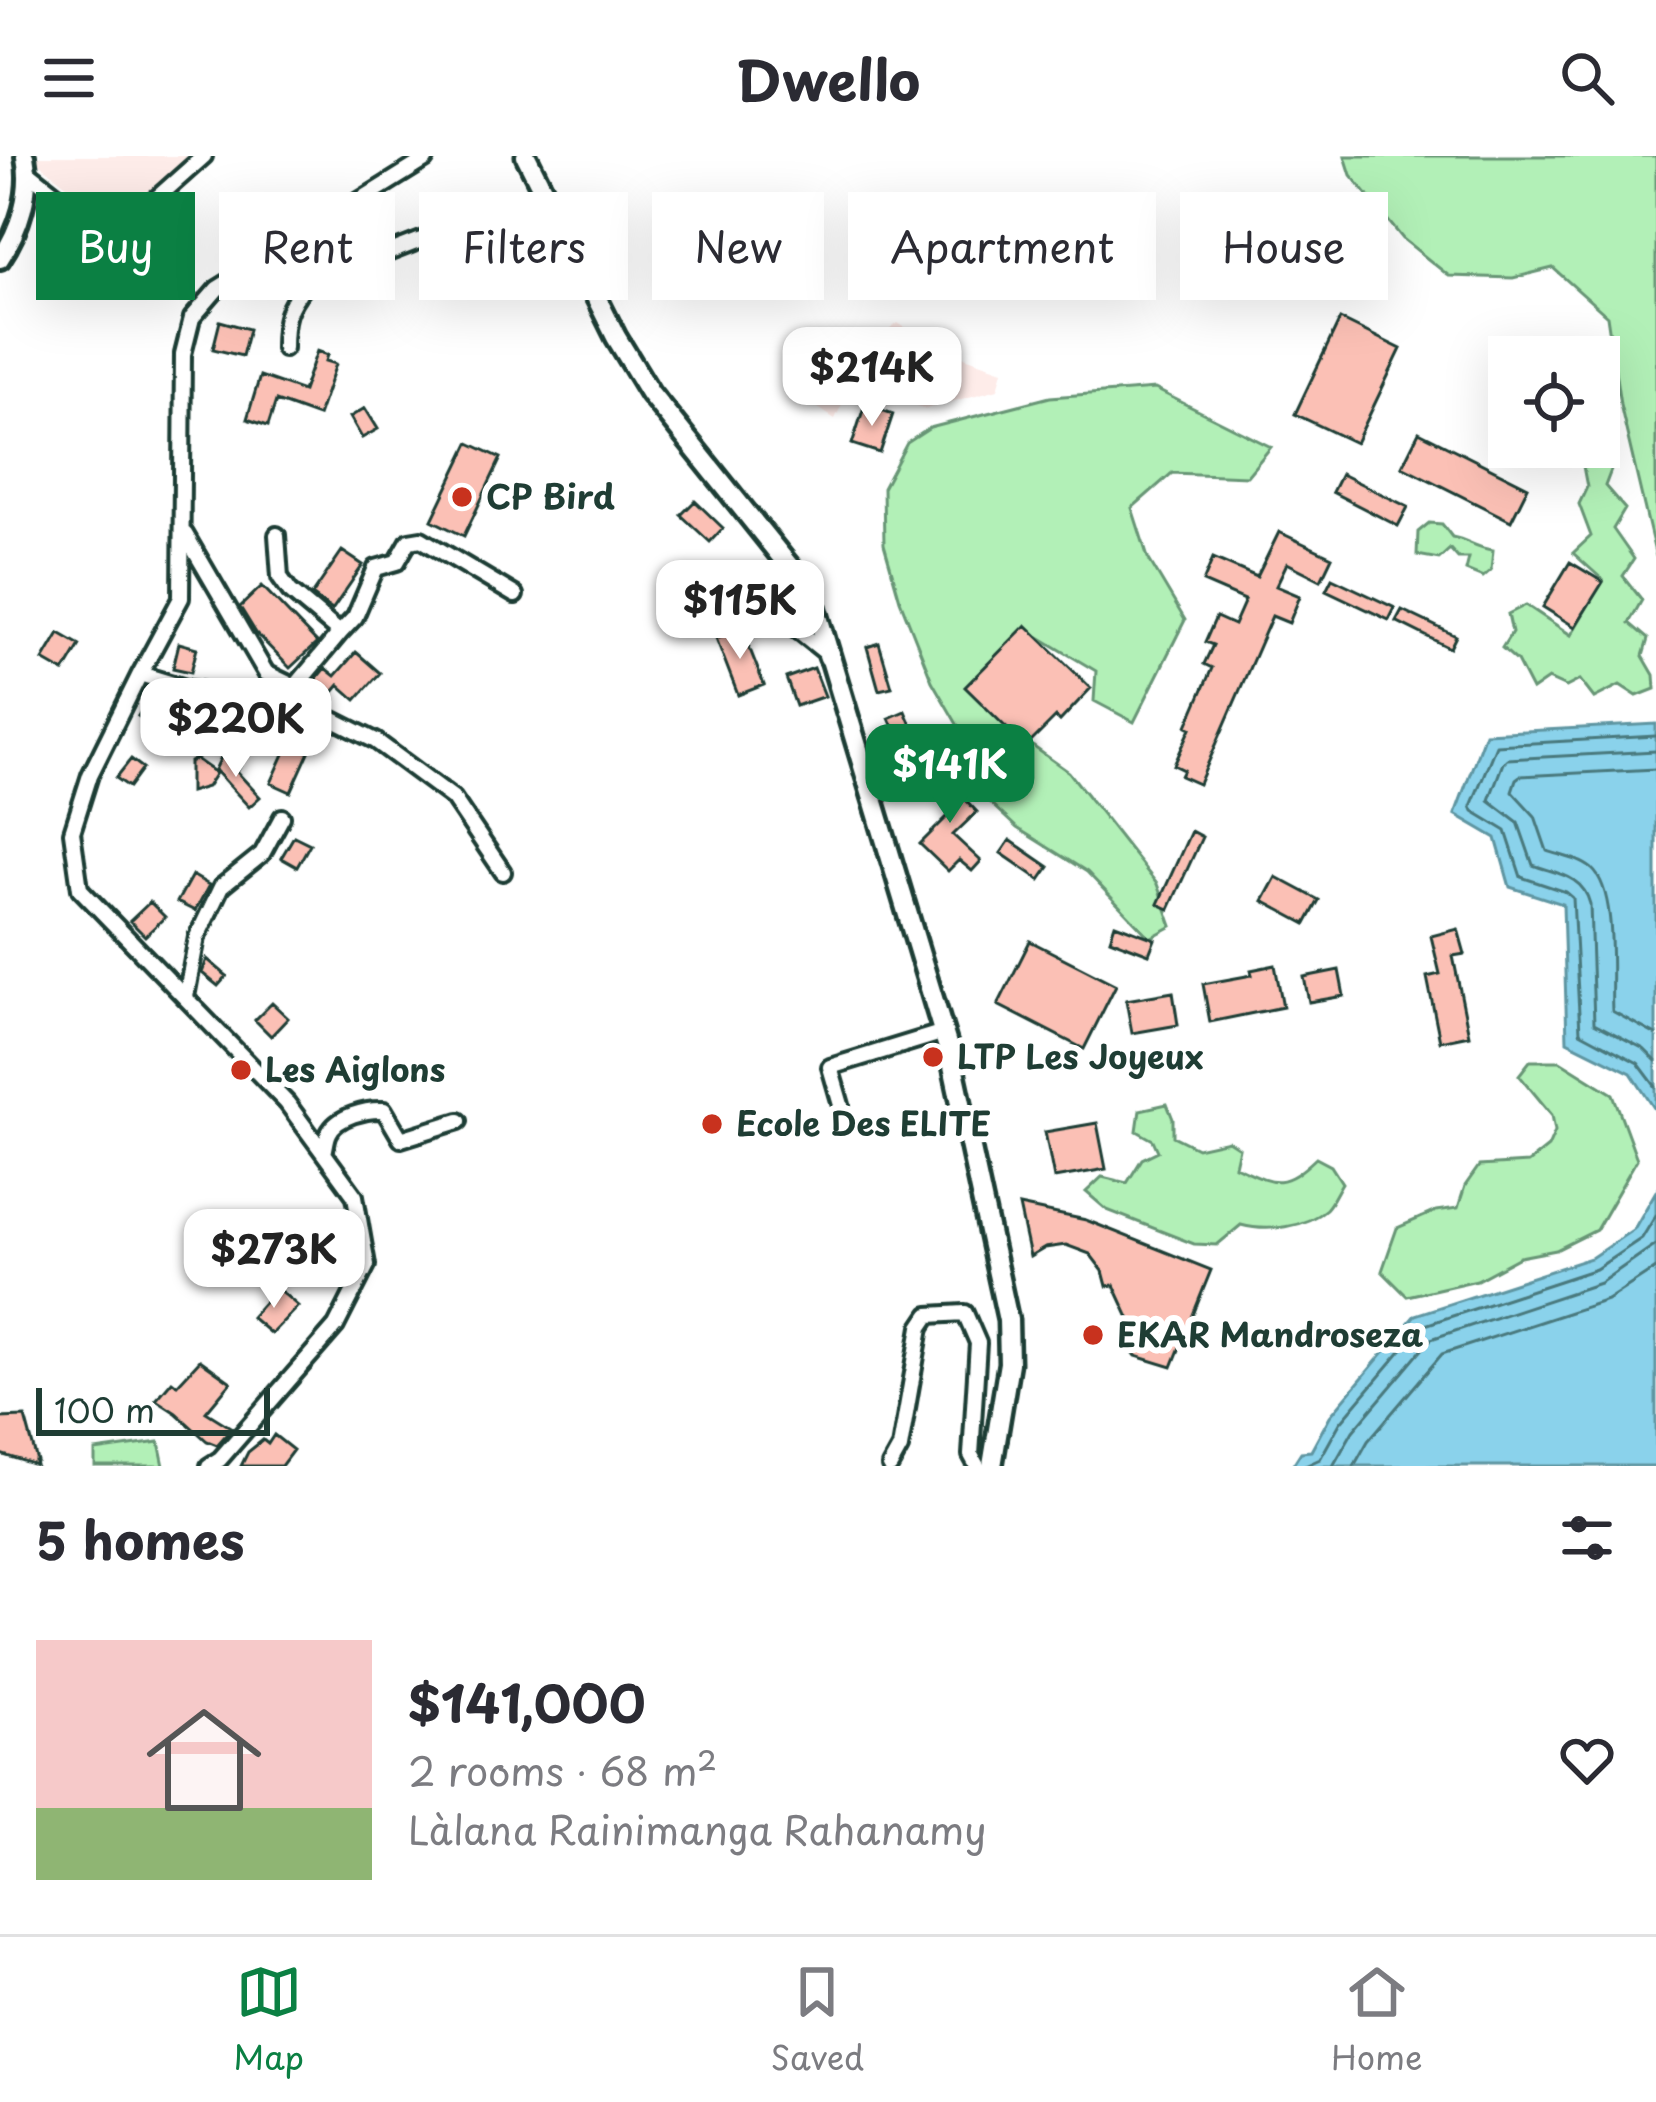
<!DOCTYPE html>
<meta charset="utf-8">
<style>
:root{--surface:#fff;--page:#f7f7f7;--text:#2b2b33;--muted:#7c7c81;--line:#e1e1e2;--accent:#0b8043}
body{margin:0;font-family:"Playpen Sans",sans-serif;background:var(--page);color:var(--text);height:100vh;display:flex;flex-direction:column;font-size:45px;white-space:nowrap}
*{box-sizing:border-box;margin:0}
p{font-size:39px;color:var(--muted)}
.icon{flex:none;width:66px;height:66px;fill:none;stroke:currentColor;stroke-width:2;stroke-linecap:round;stroke-linejoin:round}
.map{position:relative;height:1310px;overflow:hidden}
.sheet{display:flex;flex-direction:column;background:var(--surface);flex:1}
.sheet>*{flex:none}
.hud{position:absolute;left:36px;top:36px;width:1584px;height:108px;display:flex;gap:24px}
.fabs{position:absolute;left:1488px;top:180px;display:grid;gap:24px}
.fabs a{display:grid;place-items:center;width:132px;height:132px;border-radius:0px;background:var(--surface);box-shadow:0 12px 48px #0002;font-size:60px}
.scale{position:absolute;left:36px;bottom:30px;width:234px;box-sizing:border-box;padding-left:12px;border:6px solid #1f3d34;border-top:0;font-size:33px;line-height:42px;white-space:nowrap;color:#1f3d34;-webkit-text-stroke:9px #fff;paint-order:stroke}
.price{position:absolute;translate:-50% -102px;padding:0 27px;border-radius:24px;background:#fff;color:#222;font-size:39px;line-height:78px;filter:drop-shadow(0 3px 6px #0008)}
.price::after{content:'';position:absolute;left:50%;top:72px;width:36px;height:27px;margin-left:-18px;background:inherit;clip-path:polygon(0 0,100% 0,50% 100%)}
.price.selected{background:var(--accent);color:#fff}
ul{padding:0;list-style:none}
li{display:flex;align-items:center;gap:36px;height:300px;padding:0 36px}
li span{display:grid;place-items:center;flex:none;width:336px;height:240px;border-radius:0px;color:#555}
li>.icon{margin-inline-start:auto}
span .icon{width:144px;height:144px;fill:#fffc;stroke-width:1}
li b{font-size:51px}
h2{display:flex;justify-content:space-between;align-items:center;height:144px;padding:0 36px;font-size:51px}
.chip{padding:0 42px;border-radius:0px;background:var(--surface);box-shadow:0 12px 48px #0002;font-size:42px;line-height:108px}
.chip.selected{background:var(--accent);color:#fff}
header{display:flex;justify-content:space-between;align-items:center;height:156px;padding:0 36px;background:var(--surface);font-size:54px;font-weight:700}
.menu{display:flex;justify-content:space-around;align-items:center;height:168px;border-top:3px solid var(--line);background:var(--surface);font-size:33px;color:var(--muted)}
.menu a{display:grid;justify-items:center;gap:6px}
.menu .selected{color:var(--accent)}
.map>svg:first-child{display:block}
.built{fill:#feece9}
.green{fill:#b2f0b7;stroke:#689676;stroke-width:3}
.water{fill:#8ad2eb;stroke:#5f96a2;stroke-width:3}
.lines{fill:none;stroke-linecap:round;stroke-linejoin:round}
.shore{stroke:#4a797d;stroke-width:3}
.building{fill:#fbc0b5;stroke:#1f3d34;stroke-width:3}
.minor-casing{stroke:#1f3d34;stroke-width:22}
.tertiary-casing{stroke:#1f3d34;stroke-width:26}
.secondary-casing{stroke:#1f3d34;stroke-width:27}
.minor{stroke:#fff;stroke-width:14}
.tertiary{stroke:#fff;stroke-width:16}
.secondary{stroke:#fff;stroke-width:18}
.poi-dot{fill:#c8321e;stroke:#fff;stroke-width:4.5}
.labels{text-anchor:middle;stroke-width:12;stroke-linejoin:round;paint-order:stroke}
.poi-label{font-size:33px;font-weight:bold;fill:#1f3d34;stroke:#fff;text-anchor:start}
</style>
<header><svg class="icon" aria-label="menu" viewBox="0 0 24 24"><path d="M4 6h16M4 12h16M4 18h16"/></svg>Dwello<svg class="icon" aria-label="search" viewBox="0 0 24 24"><circle cx="10" cy="10" r="6"/><path d="M15 15l6 6"/></svg></header>
<div class="map">
<svg width="1656" height="1310" viewBox="0 0 1656 1310">
<rect width="100%" height="100%" fill="#fff"/>
<filter id="ink" filterUnits="userSpaceOnUse"><feTurbulence type="fractalNoise" baseFrequency=".00833" numOctaves="2"/><feDisplacementMap in="SourceGraphic" scale="24" xChannelSelector="R" yChannelSelector="G"/><feConvolveMatrix kernelMatrix="1 2 1 2 8 2 1 2 1" color-interpolation-filters="sRGB"/></filter>
<g filter="url(#ink)">
<path class="built" d="M35,0H204L140,57L103,58L36,5Z
M898,167L938,192L1003,214L998,233L925,253L854,223L835,263L786,231L802,198L836,215Z"/>
<path class="green" d="M1345,0H1656V401L1620,248L1607,160L1553,112L1513,122L1449,120L1403,83L1351,19Z
M1155,233L1271,291L1247,320L1172,317L1132,352L1148,402L1185,464L1134,566L1094,545L1096,515L1039,481L1007,499L1017,579L1069,616L1157,728L1172,770L1150,782L1087,716L1017,672L987,644L979,606L932,525L900,444L884,388L883,332L907,287L930,272L1050,241Z
M1599,248L1609,260L1604,291L1616,301L1605,330L1625,353L1613,373L1634,403L1623,420L1642,444L1629,467L1648,483L1643,500L1654,519L1655,533L1637,540L1620,529L1594,542L1580,524L1566,531L1548,523L1532,534L1517,505L1502,492L1512,476L1508,458L1526,449L1571,479L1603,424L1573,397L1591,380L1579,348L1587,331L1582,305L1592,295L1590,291H1599Z
M1429,367L1442,368L1452,381C1469,384 1475,392 1493,394L1491,414L1483,421L1466,414L1469,402H1458L1450,393L1439,403L1417,399L1418,376Z
M1530,905H1560L1613,938L1637,1003L1596,1074L1556,1094L1520,1101L1477,1124L1407,1140L1382,1115L1397,1072L1436,1055L1458,1052L1465,1030L1479,1010L1528,1007L1548,991L1555,975L1552,959L1519,919Z
M1167,948L1173,963V980L1197,992L1228,985L1239,992L1235,1010C1275,1028 1282,1034 1316,1002L1331,1010L1342,1027C1337,1035 1332,1047 1326,1053C1305,1072 1267,1076 1241,1069L1217,1089L1194,1088L1107,1054L1086,1036L1102,1021L1127,1027L1142,1003L1158,995L1153,984L1137,975L1140,954Z
M159,1286L164,1310H95V1295Z"/>
<path class="water" d="M1656,568V955L1631,917L1567,885L1563,748L1510,731L1496,682L1455,658L1485,577Z
M1656,1035V1310H1292L1301,1296L1311,1295L1330,1260L1415,1159L1591,1102L1634,1073Z"/>
<g class="lines">
<path class="shore" d="M1656,580L1496,589L1471,650L1473,655L1506,675L1521,721L1566,736L1573,742L1580,876L1638,907L1656,931
M1656,595L1507,603L1503,607L1489,644L1518,666L1533,709C1557,718 1583,719 1590,748L1594,867L1644,893L1656,905
M1656,613L1520,620L1516,623L1512,635L1535,660L1547,695C1562,700 1580,703 1592,713C1618,736 1610,820 1612,855L1656,879
M1305,1310L1320,1303L1340,1267L1422,1170L1596,1113L1642,1082L1656,1059
M1333,1310L1353,1275L1431,1183L1600,1127L1656,1088
M1354,1310L1368,1285L1442,1198L1607,1144L1656,1112"/>
</g>
<path class="building" d="M503,106L544,109L542,132L502,130Z
M1340,163L1401,193L1356,287L1295,258Z
M220,165L249,173L242,200L213,193Z
M317,195L328,199L326,205L336,208L318,260L276,245L268,270L247,263L260,220L303,235Z
M865,248L893,258L880,297L852,288Z
M365,252L378,273L362,282L350,261Z
M1419,276L1528,331L1511,365L1402,310Z
M469,287L501,302L464,380L432,364Z
M1341,318L1408,351L1398,370L1332,336Z
M695,345L723,372L710,386L681,359Z
M1279,376L1332,401L1321,424L1287,407L1276,430L1300,440L1289,467L1272,460L1199,628L1181,620L1184,614L1174,609L1191,572L1187,570L1212,512L1204,508L1213,489L1205,486L1216,461L1234,469L1245,444L1203,426L1213,402L1257,421Z
M342,395L363,409L332,454L312,439Z
M1570,406L1603,426L1575,471L1543,451Z
M1332,422L1395,452L1389,464L1326,434Z
M262,430L317,487L290,512L256,477L240,451Z
M1402,454L1456,480L1450,492L1396,465Z
M1026,469L1091,532L1060,565L1056,561L1026,591L965,531Z
M742,473L764,529L738,539L716,482Z
M59,477L80,489L64,516L43,504Z
M179,487L197,492L191,516L173,512Z
M879,487L892,531L879,534L867,491Z
M356,496L380,517L356,544L339,529L327,543L311,529L325,512L335,520Z
M814,512L825,540L796,550L786,522Z
M155,534L171,544L153,570L138,560Z
M905,555L920,590L904,596L889,562Z
M188,566L204,576L193,594L176,583Z
M289,587L309,596L291,636L271,627Z
M222,599L241,608L237,616L260,641L249,651L215,614Z
M131,603L143,612L129,631L116,622Z
M196,603L216,617L207,631L190,636V606Z
M935,611L977,656L953,679L981,705L972,715L959,704L948,715L920,688L953,655L922,623Z
M1191,675L1202,681L1169,753L1158,748Z
M294,680L310,688L297,711L281,702Z
M1010,684L1049,711L1040,724L1001,697Z
M192,719L209,729L195,755L177,746Z
M1276,721L1319,744L1306,768L1263,745Z
M150,746L165,761L145,780L130,765Z
M1115,768L1155,783L1149,798L1110,783Z
M1458,773L1465,798L1453,800L1469,879L1440,885L1427,821L1440,818L1431,780Z
M1030,785L1116,829L1084,893L998,849Z
M207,803L227,820L218,830L202,817Z
M1275,809L1283,851L1210,866L1203,828L1252,819L1251,814Z
M1339,814L1344,840L1309,846L1304,821Z
M1173,836L1178,869L1132,877L1126,844Z
M272,847L288,862L271,880L255,864Z
M1097,967L1106,1013L1054,1022L1045,976Z
M1019,1050L1086,1064L1211,1114L1172,1211L1136,1200L1130,1192L1137,1179L1114,1129L1107,1130L1103,1115L1090,1098L1066,1089L1045,1092L1030,1101Z
M277,1132L298,1150L271,1178L251,1161Z
M200,1204L231,1226L206,1256L232,1272L217,1289L207,1285L176,1257L156,1244L172,1225L177,1229Z
M25,1261L37,1305H35L36,1309L0,1298V1262Z
M274,1279L293,1294L281,1310H241L248,1296L263,1284L268,1288Z"/>
<g class="lines">
<g class="minor-casing">
<path id="minor" d="M28,16L66,46L105,69L140,57L204,0
M284,192C284,164 287,151 305,129L545,36
M185,378L266,517L295,531L340,477L290,435L280,421L277,379
M699,467L765,448L825,496L827,502
M340,477L355,461L376,412L397,406L409,385L421,383L515,439
M140,518L189,533L284,546L334,564L376,585L453,642L503,716
M186,841L197,781L221,731L262,698L282,661
M841,949L830,911L944,876
M324,997C326,991 326,983 329,977C337,960 367,953 384,954L401,983L459,965
M209,1310L220,1303L336,1170L367,1109L355,1040L287,947L80,733L72,676L90,619L140,518L181,442L183,198L192,162L217,133L425,4L427,0
M890,1310L900,1292L921,1171L929,1159L965,1157L978,1187L971,1299L977,1310"/>
</g>
<g class="tertiary-casing">
<path id="tertiary" d="M0,103C20,73 32,36 25,0"/>
</g>
<g class="secondary-casing">
<path id="secondary" d="M526,0L616,181L650,237L801,425L813,444L952,905L1008,1164L1009,1207L992,1310"/>
</g>
<use href="#minor" class="minor"/>
<use href="#tertiary" class="tertiary"/>
<use href="#secondary" class="secondary"/>
</g>
</g>
<g class="poi-dot">
<circle cx="462" cy="341" r="12"/>
<circle cx="933" cy="901" r="12"/>
<circle cx="241" cy="914" r="12"/>
<circle cx="712" cy="968" r="12"/>
<circle cx="1093" cy="1179" r="12"/>
</g>
<g class="labels">
<g class="poi-label">
<text x="486" y="353">CP Bird</text>
<text x="957" y="913">LTP Les Joyeux</text>
<text x="265" y="926">Les Aiglons</text>
<text x="736" y="980">Ecole Des ELITE</text>
<text x="1117" y="1191">EKAR Mandroseza</text>
</g>
</g>
</svg>
<div class="fabs">
<a><svg class="icon" aria-label="locate" viewBox="0 0 24 24"><circle cx="12" cy="12" r="6"/><path d="M12 2v4M12 18v4M2 12h4M18 12h4"/></svg></a>
</div>
<div class="scale">100 m</div>
<b class="price" style="left:872px;top:273px">$214K</b>
<b class="price" style="left:740px;top:506px">$115K</b>
<b class="price" style="left:236px;top:624px">$220K</b>
<b class="price selected" style="left:950px;top:670px">$141K</b>
<b class="price" style="left:274px;top:1155px">$273K</b>
<div class="hud">
<a class="chip selected">Buy</a>
<a class="chip">Rent</a>
<a class="chip">Filters</a>
<a class="chip">New</a>
<a class="chip">Apartment</a>
<a class="chip">House</a>
</div>
</div>
<section class="sheet">
<h2>5 homes<svg class="icon" aria-label="filters" viewBox="0 0 24 24"><path d="M4 7h16M4 17h16"/><circle cx="9" cy="7" r="2"/><circle cx="15" cy="17" r="2"/></svg></h2>
<ul>
<li><span style="background:linear-gradient(#f6c9c9 70%,#8fb573 0)"><svg class="icon" aria-label="home" viewBox="0 0 24 24"><path d="M3 11l9-7 9 7M6 9v11h12V9"/></svg></span><div><b>$141,000</b><p>2 rooms · 68 m²</p><p>Làlana Rainimanga Rahanamy</p></div><svg class="icon" aria-label="heart" viewBox="0 0 24 24"><path d="M12 20l-8-8c-3-5 5-10 8-4 3-6 11-1 8 4z"/></svg></li>
</ul>
</section>
<nav class="menu">
<a class="selected"><svg class="icon" aria-label="map" viewBox="0 0 24 24"><path d="M3 6l6-2 6 2 6-2v14l-6 2-6-2-6 2zM9 4v14M15 6v14"/></svg>Map</a>
<a><svg class="icon" aria-label="saved" viewBox="0 0 24 24"><path d="M7 4h10v16l-5-4-5 4z"/></svg>Saved</a>
<a><svg class="icon" aria-label="home" viewBox="0 0 24 24"><path d="M3 11l9-7 9 7M6 9v11h12V9"/></svg>Home</a>
</nav>
